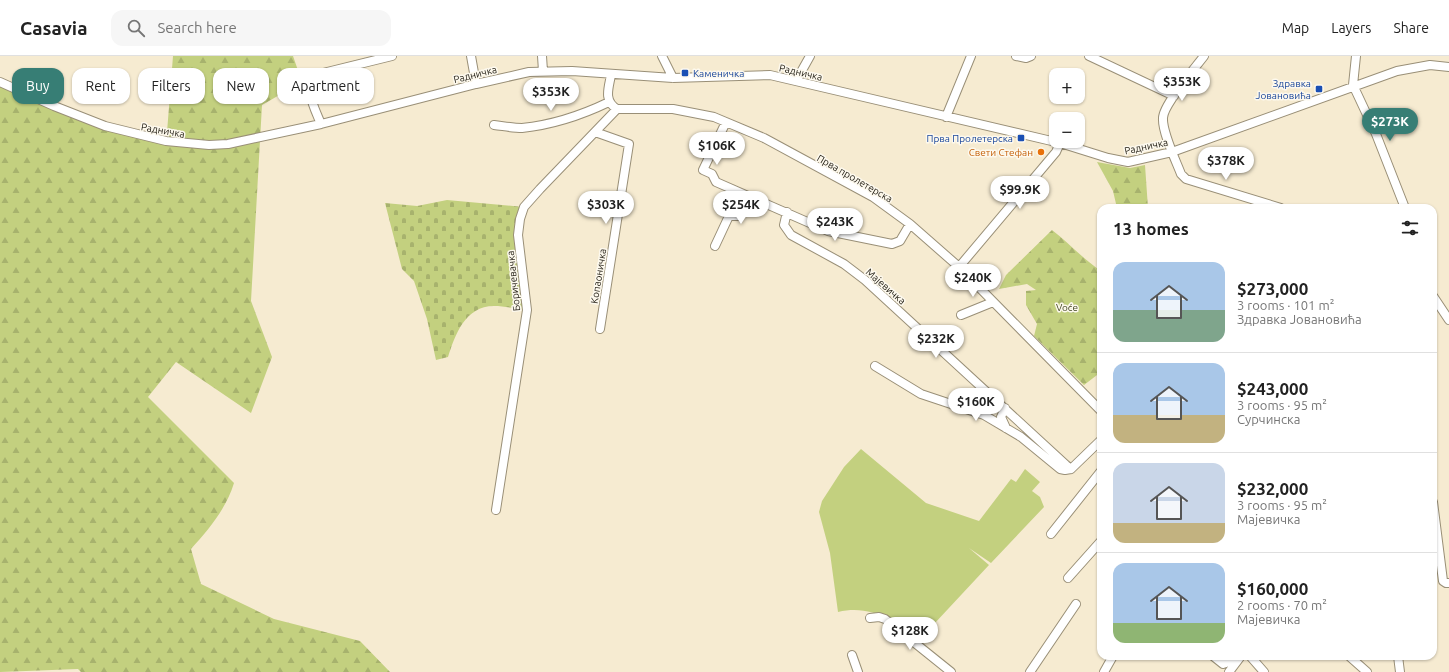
<!DOCTYPE html>
<meta charset="utf-8">
<style>
:root{--surface:#fff;--page:#f6f6f6;--text:#222;--muted:#767676;--line:#e0e0e0;--accent:#377e75}
body{margin:0;font-family:Ubuntu,sans-serif;background:var(--page);color:var(--text);height:100vh;display:flex;flex-direction:column;font-size:15px;white-space:nowrap}
*{box-sizing:border-box;margin:0}
p{font-size:13px;color:var(--muted)}
.icon{flex:none;width:22px;height:22px;fill:none;stroke:currentColor;stroke-width:2;stroke-linecap:round;stroke-linejoin:round}
.map{position:relative;flex:1;overflow:hidden}
.sheet{position:absolute;left:1097px;top:148px;width:340px;height:456px;display:flex;flex-direction:column;background:var(--surface);border-radius:12px;box-shadow:0 1px 3px #0004}
.sheet>*{flex:none}
.hud{position:absolute;left:12px;top:12px;width:380px;height:36px;display:flex;gap:8px}
.buttons{position:absolute;left:1049px;top:12px;display:grid;gap:8px}
.buttons a{display:grid;place-items:center;width:36px;height:36px;border-radius:8px;background:var(--surface);box-shadow:0 1px 3px #0004;font-size:20px}
.price{position:absolute;translate:-50% -34px;padding:0 9px;border-radius:14px;background:#fff;color:#222;font-size:13px;line-height:26px;filter:drop-shadow(0 1px 2px #0008)}
.price::after{content:'';position:absolute;left:50%;top:24px;width:12px;height:9px;margin-left:-6px;background:inherit;clip-path:polygon(0 0,100% 0,50% 100%)}
.price.current{background:var(--accent);color:#fff}
ul{padding:0;list-style:none}
li{display:flex;align-items:center;gap:12px;height:100px;padding:0 16px}
li+li{border-top:1px solid var(--line)}
li span{display:grid;place-items:center;flex:none;width:112px;height:80px;border-radius:12px;color:#555}
li>.icon{margin-inline-start:auto}
span .icon{width:48px;height:48px;fill:#fffc;stroke-width:1}
li b{font-size:17px}
h2{display:flex;justify-content:space-between;align-items:center;height:48px;padding:0 16px;font-size:17px}
.tag{padding:0 14px;border-radius:12px;background:var(--surface);box-shadow:0 1px 3px #0004;font-size:14px;line-height:36px}
.tag.current{background:var(--accent);color:#fff}
header{display:flex;align-items:center;gap:24px;box-sizing:border-box;height:56px;padding:0 20px;background:var(--surface);border-bottom:1px solid var(--line)}
header strong{font-size:19px}
nav{display:flex;gap:22px;margin-inline-start:auto;font-size:14px}
.search{width:280px;height:36px;background:var(--page);display:flex;align-items:center;gap:10px;box-sizing:border-box;padding:0 14px;border-radius:12px;color:var(--muted);font-size:15px}
.map>svg:first-child{display:block}
.grass{fill:#c3d07f}
.forest{fill:url(#forest-firs)}
.cemetery{fill:url(#cemetery-stones)}
.lines{fill:none;stroke-linecap:round;stroke-linejoin:round}
.minor-casing{stroke:#998f77;stroke-width:10}
.minor{stroke:#fff;stroke-width:8}
.transit-dot{fill:#1a4fb4;stroke:#fdf9ee;stroke-width:1.5}
.food-dot{fill:#e8710a;stroke:#fdf9ee;stroke-width:1.5}
.labels{text-anchor:middle;stroke-width:3;stroke-linejoin:round;paint-order:stroke}
.street-label{font-size:10px;fill:#262218;stroke:#fdf9ee}
.transit-label{font-size:10px;fill:#164399;stroke:#fdf9ee;text-anchor:end}
.food-label{font-size:10px;fill:#c56008;stroke:#fdf9ee;text-anchor:end}
.park-label{font-size:10px;fill:#3e431e;stroke:#fdf9ee}
</style>
<header>
<strong>Casavia</strong>
<div class="search"><svg class="icon" aria-label="search" viewBox="0 0 24 24"><circle cx="10" cy="10" r="6"/><path d="M15 15l6 6"/></svg>Search here</div>
<nav><a>Map</a><a>Layers</a><a>Share</a></nav>
</header>
<div class="map">
<svg width="1449" height="616" viewBox="0 0 1449 616">
<defs>
<pattern id="forest-firs" width="22" height="20" patternUnits="userSpaceOnUse"><rect width="22" height="20" fill="#c3d07f"/><path d="M5 1l3.5 6h-7zM16 11l3.5 6h-7z" fill="#a7b26d"/></pattern>
<pattern id="cemetery-stones" width="16" height="16" patternUnits="userSpaceOnUse"><rect width="16" height="16" fill="#c3d07f"/><path d="M2 7V4a2 2 0 0 1 4 0v3zM10 15v-3a2 2 0 0 1 4 0v3z" fill="#a7b26d"/></pattern>
</defs>
<rect width="100%" height="100%" fill="#f6ebd1"/>
<path class="grass" d="M861,393L926,447L979,465L1011,423L1016,426L1025,413L1040,426L1032,435L1040,441L1044,451L991,507L969,492L989,509L921,582C894,566 872,548 838,556L830,497L819,456L822,445L844,411Z"/>
<path class="forest" d="M173,0H293L302,26L262,49L251,245L272,301L251,357L176,306L148,341L234,427C226,453 209,473 191,493L201,528L274,563L360,585L390,616H81L78,613L0,616V30L106,74L166,89Z
M1097,106L1130,112L1145,109L1148,152H1117L1113,135Z
M1052,174C1069,187 1083,203 1101,215V316L1084,329L1034,280L1037,268L1026,249V235L1036,234L1027,228L999,233L1006,219Z"/>
<path class="cemetery" d="M447,144L524,151L520,163L527,254C516,253 505,250 494,250C465,250 455,279 448,301L436,304L427,263L414,225L402,213L385,147L417,150Z"/>
<g class="lines">
<g class="minor-casing">
<path id="minor" d="M471,0L476,28
M542,0L543,15
M662,0L673,22
M1016,0L1026,2L1031,0
M1089,0L1174,40
M1204,0C1195,12 1163,49 1163,62C1162,76 1176,105 1181,118L1186,123L1281,152
M1356,0L1353,29L1376,78L1405,152
M611,19C609,31 603,45 617,53H673L714,61L764,82L873,141L910,168L959,211L1101,355
M796,25L810,0
M0,26L54,50L105,70L166,85L209,89L228,88L321,68L476,28L529,16L572,15L673,22L770,19L1060,87L1108,102L1128,106L1172,96L1397,15L1430,9L1449,11
M946,61L971,0
M726,66L703,114L712,118L716,126L828,175L892,188L900,185L910,168
M321,68C315,53 301,29 319,18L392,0
M494,69C503,70 513,72 522,72C551,69 582,59 609,46
M595,76L629,88L600,273
M787,156L784,169L791,179L844,208L865,224L1066,409L1071,413L1101,384
M715,190L729,160H738L741,158L750,140
M959,211L1056,96L1060,87
M1433,240L1449,264
M961,259L993,246
M875,310L921,338L984,359L1021,381L1060,413L1065,414L1071,413
M1005,352L1001,361L1006,372
M1433,446L1443,525L1446,527H1449
M496,454L527,254L518,179L520,163L524,151L540,133L617,53
M1051,478L1101,415
M1068,522L1101,485
M870,562L879,561L885,563L951,616
M852,599L858,616
M1213,600L1223,608L1226,607L1233,600
M1250,600L1264,616
M1349,600L1367,616
M1398,600L1400,616
M1030,616L1076,548
M1104,616L1113,600
M1229,616L1241,600"/>
</g>
<use href="#minor" class="minor"/>
</g>
<g class="transit-dot">
<rect x="681" y="13" width="8" height="8" rx="2"/>
<rect x="1315" y="29" width="8" height="8" rx="2"/>
<rect x="1017" y="78" width="8" height="8" rx="2"/>
</g>
<circle class="food-dot" cx="1041" cy="96" r="4"/>
<g class="labels">
<g class="street-label">
<text transform="translate(801 16) rotate(13)" y="4">Радничка</text>
<text transform="translate(475 18) rotate(-14)" y="4">Радничка</text>
<text transform="translate(163 74) rotate(10)" y="4">Радничка</text>
<text transform="translate(1146 90) rotate(-12)" y="4">Радничка</text>
<text transform="translate(855 122) rotate(30)" y="4">Прва пролетерска</text>
<text transform="translate(598 220) rotate(-81)" y="4">Копаоничка</text>
<text transform="translate(513 225) rotate(-96)" y="4">Боричевачка</text>
<text transform="translate(886 230) rotate(41)" y="4">Мајевичка</text>
</g>
<g class="transit-label">
<text x="693" y="21" text-anchor="start">Каменичка</text>
<text x="1311" y="31">Здравка<tspan x="1311" dy="12">Јовановића</tspan></text>
<text x="1013" y="86">Прва Пролетерска</text>
</g>
<g class="food-label">
<text x="1033" y="100">Свети Стефан</text>
</g>
<g class="park-label">
<text x="1067" y="255">Voće</text>
</g>
</g>
</svg>
<div class="buttons">
<a>+</a>
<a>−</a>
</div>
<b class="price" style="left:1182px;top:46px">$353K</b>
<b class="price" style="left:551px;top:56px">$353K</b>
<b class="price current" style="left:1390px;top:86px">$273K</b>
<b class="price" style="left:717px;top:110px">$106K</b>
<b class="price" style="left:1226px;top:125px">$378K</b>
<b class="price" style="left:1020px;top:154px">$99.9K</b>
<b class="price" style="left:606px;top:169px">$303K</b>
<b class="price" style="left:741px;top:169px">$254K</b>
<b class="price" style="left:835px;top:186px">$243K</b>
<b class="price" style="left:973px;top:242px">$240K</b>
<b class="price" style="left:936px;top:303px">$232K</b>
<b class="price" style="left:976px;top:366px">$160K</b>
<b class="price" style="left:910px;top:595px">$128K</b>
<div class="hud">
<a class="tag current">Buy</a>
<a class="tag">Rent</a>
<a class="tag">Filters</a>
<a class="tag">New</a>
<a class="tag">Apartment</a>
</div>
<section class="sheet">
<h2>13 homes<svg class="icon" aria-label="filters" viewBox="0 0 24 24"><path d="M4 7h16M4 17h16"/><circle cx="9" cy="7" r="2"/><circle cx="15" cy="17" r="2"/></svg></h2>
<ul>
<li><span style="background:linear-gradient(#a9c7e8 60%,#7fa58c 0)"><svg class="icon" aria-label="home" viewBox="0 0 24 24"><path d="M3 11l9-7 9 7M6 9v11h12V9"/></svg></span><div><b>$273,000</b><p>3 rooms · 101 m²</p><p>Здравка Јовановића</p></div></li>
<li><span style="background:linear-gradient(#a9c7e8 65%,#c2b280 0)"><svg class="icon" aria-label="home" viewBox="0 0 24 24"><path d="M3 11l9-7 9 7M6 9v11h12V9"/></svg></span><div><b>$243,000</b><p>3 rooms · 95 m²</p><p>Сурчинска</p></div></li>
<li><span style="background:linear-gradient(#c9d6e8 75%,#c2b280 0)"><svg class="icon" aria-label="home" viewBox="0 0 24 24"><path d="M3 11l9-7 9 7M6 9v11h12V9"/></svg></span><div><b>$232,000</b><p>3 rooms · 95 m²</p><p>Мајевичка</p></div></li>
<li><span style="background:linear-gradient(#a9c7e8 75%,#8fb573 0)"><svg class="icon" aria-label="home" viewBox="0 0 24 24"><path d="M3 11l9-7 9 7M6 9v11h12V9"/></svg></span><div><b>$160,000</b><p>2 rooms · 70 m²</p><p>Мајевичка</p></div></li>
</ul>
</section>
</div>
